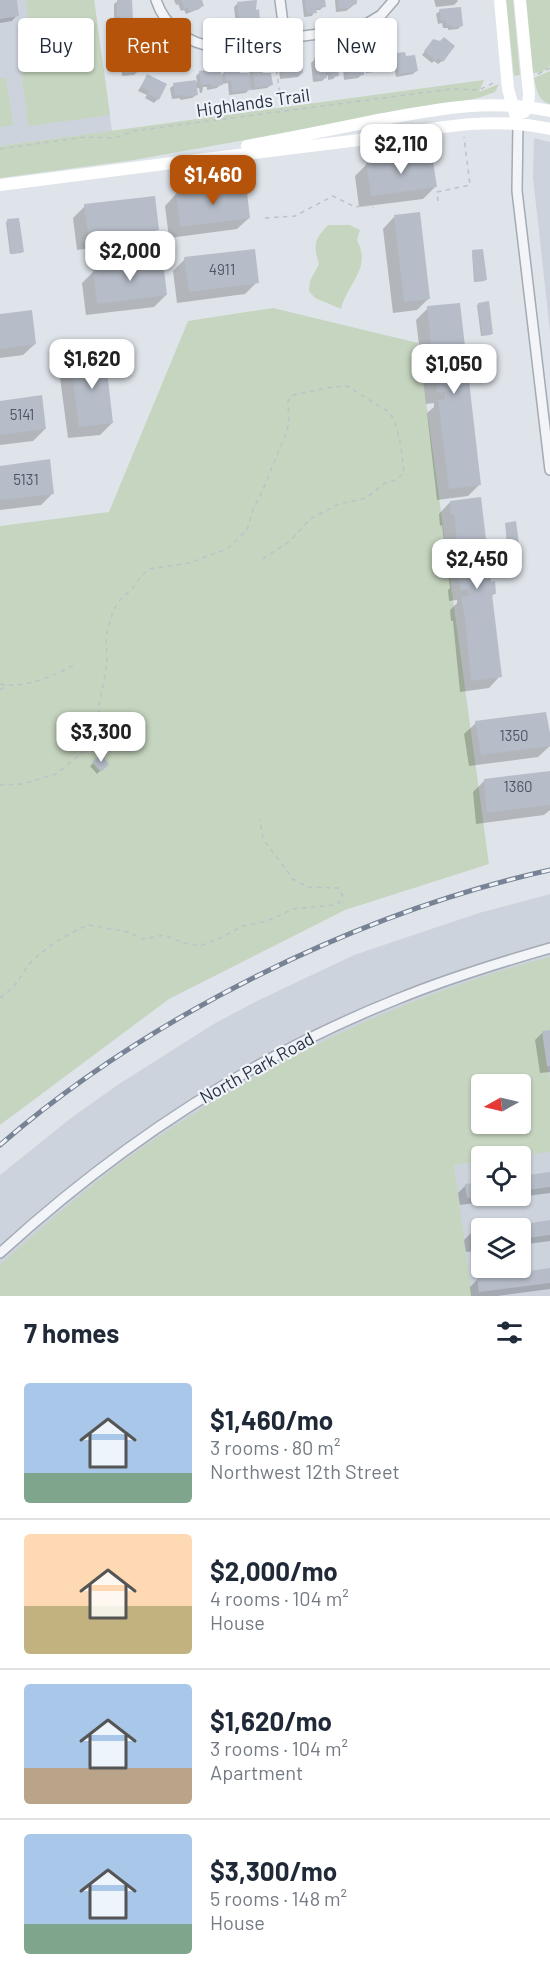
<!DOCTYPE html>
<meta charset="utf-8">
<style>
:root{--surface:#fff;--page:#f6f6f7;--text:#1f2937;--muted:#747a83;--line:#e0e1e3;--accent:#b45309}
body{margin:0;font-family:Barlow,sans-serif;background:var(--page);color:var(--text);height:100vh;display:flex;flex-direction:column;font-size:22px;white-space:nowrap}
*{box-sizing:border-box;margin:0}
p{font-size:20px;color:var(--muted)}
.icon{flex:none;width:33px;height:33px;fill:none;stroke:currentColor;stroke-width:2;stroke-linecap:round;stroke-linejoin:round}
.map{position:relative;height:1296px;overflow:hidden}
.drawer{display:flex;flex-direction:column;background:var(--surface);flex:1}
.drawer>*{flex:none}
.guide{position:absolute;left:18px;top:18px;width:514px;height:54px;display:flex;gap:12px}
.needle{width:39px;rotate:262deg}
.fabs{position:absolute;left:471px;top:1074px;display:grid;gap:12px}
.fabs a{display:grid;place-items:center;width:60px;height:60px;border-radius:6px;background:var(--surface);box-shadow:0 2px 4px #0004;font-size:30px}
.price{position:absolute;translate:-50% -51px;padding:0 14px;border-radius:12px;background:#fff;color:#222;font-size:20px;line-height:39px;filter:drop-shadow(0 2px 3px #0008)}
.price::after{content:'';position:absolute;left:50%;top:36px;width:18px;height:14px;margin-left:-9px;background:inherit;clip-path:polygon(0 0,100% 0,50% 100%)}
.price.selected{background:var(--accent);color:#fff}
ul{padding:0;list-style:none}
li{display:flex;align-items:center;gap:18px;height:150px;padding:0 24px}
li+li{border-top:2px solid var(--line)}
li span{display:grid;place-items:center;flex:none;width:168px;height:120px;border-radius:6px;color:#555}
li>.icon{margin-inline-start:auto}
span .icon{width:72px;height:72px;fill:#fffc;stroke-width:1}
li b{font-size:26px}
h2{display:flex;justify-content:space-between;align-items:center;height:72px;padding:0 24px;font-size:26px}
.pill{padding:0 21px;border-radius:6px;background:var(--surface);box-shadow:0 2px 4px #0004;font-size:21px;line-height:54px}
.pill.selected{background:var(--accent);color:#fff}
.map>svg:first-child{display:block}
.built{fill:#cdd3dc;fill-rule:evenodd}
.green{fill:#c6d5bf;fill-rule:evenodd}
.shadow{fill:#0003}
.building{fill:#b6bdc8}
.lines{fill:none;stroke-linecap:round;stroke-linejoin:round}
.minor-casing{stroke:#a4abb5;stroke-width:12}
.path{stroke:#bdc2c9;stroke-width:1.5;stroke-dasharray:4.5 4.5;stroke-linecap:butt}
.minor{stroke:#f2f4f8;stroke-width:9}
.secondary{stroke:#fff;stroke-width:12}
.rail-casing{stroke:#778395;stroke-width:5}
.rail{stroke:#eff3f7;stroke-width:3;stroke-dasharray:9;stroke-linecap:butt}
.labels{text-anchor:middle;stroke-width:4.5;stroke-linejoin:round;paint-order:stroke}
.number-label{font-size:15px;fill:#4a5564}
.street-label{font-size:18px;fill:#263243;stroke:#eff3f7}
</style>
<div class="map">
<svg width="550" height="1296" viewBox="0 0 550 1296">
<rect width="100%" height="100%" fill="#dfe4ea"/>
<path class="built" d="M0,0H94L112,131L0,146Z
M534,138L550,142V332L533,177Z
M550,894V1296H0V1175L71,1118L119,1084L212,1025L257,1001L354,955L479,913ZM482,1084H520V1124H482ZM482,1156H520V1196H482ZM482,1228H520V1268H482Z"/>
<path class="green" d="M25,0H94L110,115L28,126L21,68L22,58L28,53L26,47L31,30Z
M506,0H513L520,75L514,76Z
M525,0H550V66L542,72L533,73L532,70Z
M550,71V104C537,100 537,90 534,78Z
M0,78H6L13,125L0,127Z
M484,80L479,92L499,84L495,92L478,98L134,160L0,178V146Z
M328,225H350L360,230L357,240C372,269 348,282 341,309L315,298L309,291L310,281L319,264C313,245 314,240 328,225Z
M273,308L418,343L489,864L345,910L169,999L0,1125V526L109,512L188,321Z
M550,957V1030L547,1066L550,1080V1152L515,1156H482L481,1161L454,1165L472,1296H0V1265C50,1220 100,1176 155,1139C275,1057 409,994 550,957ZM482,1084H520V1124H482Z"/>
<path class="shadow" d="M0,0H17V15L12,21L0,23Z
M130,0L131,19L127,23L117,24V19L114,20V4L118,1Z
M174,0H200L202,6L199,9L186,14L184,10L181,11L178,4L176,5Z
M302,0H323L324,6L320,10H315L312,16L304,17Z
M335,0H355V4L346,11L336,12Z
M434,0H457L458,1L454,5L436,7Z
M237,4L259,19L255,23L236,26L234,7Z
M440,11L462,25L458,29L448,30V28H443L442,23L438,24L436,14Z
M122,30L135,45L132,49L120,51L118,34Z
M440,43L442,61L438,64L434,61L432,63L422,55L430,45Z
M367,51L376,57L390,61L397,54L416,71L413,74L396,77L394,64L388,70L366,73L364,55Z
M124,55L138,71L134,75L122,76L121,59Z
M341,57L362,74L358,78L344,80L343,69L336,70L337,75L333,79L328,80V75L322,81L313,82L311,63L315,59L336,63Z
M282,65L302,73L298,77L280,79L279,68Z
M253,67L271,85L267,88L251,90V87L246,93L229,95L228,83L221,84L217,88L207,90V87H203L202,93H200L199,88H195L196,95L192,98L180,100V98L172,99L170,88L174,85L197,82L196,76L200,72L220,77L225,71L250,75L249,71Z
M147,76L158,99L154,103L145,98L147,95L138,91Z
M367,164L435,187L423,199L359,207L355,176Z
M176,194L249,218L237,229L169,238L165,206Z
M85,206L157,229L146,241L77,250L73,218Z
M394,217L429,298L417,310L393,313L383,229Z
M7,221L22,252L21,253L10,254L6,222Z
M472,252L485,280L484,281L474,282Z
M185,259L257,282L245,294L177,303L173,271Z
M94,271L166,295L154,307L86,315L82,283Z
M479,304L492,333L490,335L481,336L477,305Z
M428,308L479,485L468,496L437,500L427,413L434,407V403L426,404L416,320Z
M0,315L35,344L23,355L0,358Z
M71,358L112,423L100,435L68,438L59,370Z
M0,402L45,429L33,441L0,445Z
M0,467L53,493L41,505L0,510Z
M450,502L495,593L491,597L500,676L489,688L460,692L453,621H451L450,610L457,603V600L449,601L448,590L450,588L442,525L440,526L439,514Z
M506,524L518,551L517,553L507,554Z
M476,723L550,746L538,757L469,766L464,734Z
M101,756L107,764L97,774L90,766Z
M550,772V810L544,815L476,824L473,792L485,780Z
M543,1032H550V1072L540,1073L535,1040Z
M550,1174V1193L460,1205L458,1193L466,1185L482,1196H520V1178Z
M550,1222V1241L520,1245V1228H498Z
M482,1231V1250L466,1252L464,1240L472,1232Z
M550,1270V1289L497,1296H471L470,1287L478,1279Z"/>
<path class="building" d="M0,0H17L19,16L0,19Z
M117,0H132L133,20L121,22L120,16L117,17Z
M181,0H202L204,6L189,12L188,7L185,9Z
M257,0L256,10L259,9L260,20L240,23L237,2Z
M305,0H325L326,7L316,8L317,13L307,14Z
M338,0H357V4L351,5V8L339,9Z
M461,7L463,26L452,28L451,25H446V20L441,21L439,9Z
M135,27L137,46L123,48L121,29Z
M444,37L455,46L443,62L438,58L436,61L424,51L433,39L440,41Z
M377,48L378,55L391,53L393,67L370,70L367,50Z
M405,52L406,56L415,55L418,71L399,74L396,53Z
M138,53L140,72L125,73L124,54Z
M351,53L354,55L363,54L364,75L348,77L346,67H342L341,55Z
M336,55L339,76L332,77L331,71L326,72L327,78L317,79L314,58Z
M302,61L303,73L283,76L282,63Z
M262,65L263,73H271L273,85L255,88L252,66Z
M240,68V73H249L251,90L232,92L231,80L226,81L225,70Z
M214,69V71H221L223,85L211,87L210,84L201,85L199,71Z
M147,74L167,84L159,100L148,94L149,91L141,87Z
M196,80L198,95L183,97V95L175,96L173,83Z
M432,154L437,187L371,196L366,163Z
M246,184L250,218L180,227L176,193Z
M155,196L159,230L89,239L84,204Z
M420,212L430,299L404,302L394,215Z
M19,218L24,252L11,254L7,219Z
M255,249L259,283L189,292L184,257Z
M483,249L487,280L475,281L472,250Z
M163,261L167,295L97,304L93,270Z
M489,301L493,334L482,335L478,303Z
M460,303L481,485L449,489L438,400L445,399V392L437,393L427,306Z
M32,310L36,344L0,349V314Z
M105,353L113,423L79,427L70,357Z
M42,395L46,429L0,435V401Z
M50,459L54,494L0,500V466Z
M481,497L491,582L495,581L496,594H492L502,677L471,681L464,610H463L461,597L469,596L468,589L460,590L459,577L461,576L454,514L451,515L450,501Z
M516,521L520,552L508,553L505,523Z
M546,712L550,733V746L481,755L475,721Z
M101,754L109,764L101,772L92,762Z
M550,771V805L487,813L484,779Z
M550,1030V1066H547L542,1031Z
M550,1172V1187L520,1191V1176Z
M482,1182V1196L467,1198L465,1184Z
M550,1220V1235L520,1239V1228H498Z
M482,1229V1244L473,1245L471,1231Z
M550,1268V1283L479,1292L477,1278Z"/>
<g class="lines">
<g class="minor-casing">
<path id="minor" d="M156,0C165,27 188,44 216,47L358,29L381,15L394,0
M280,0L285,39
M518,124L517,191L550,470
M0,1253C116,1147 248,1059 395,1000C446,979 498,963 550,948"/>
</g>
<path class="path" d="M274,52L282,111
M538,74L550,68
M0,149L85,137L115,138L133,131L451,89L479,90L495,82
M438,201L437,192L470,185L464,137
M265,218L295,216L333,196L355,207L372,205L373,208
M0,684C24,689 53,676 74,665
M0,690L6,686
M0,785L23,784L56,774L87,749L95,738L99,728V705L107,664L106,636L113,611L120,600L133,588L140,577L149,569L189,563L227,549L247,530L253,509L262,492L284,438L289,424L288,401L293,395L332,387L347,386L389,412L395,422L401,446L404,473L396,480L385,483L366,498L339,504L310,519L290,541L261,560
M0,998C16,986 17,982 27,967C37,952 73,930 89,925L128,932L143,939L164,935L184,943L200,946L220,938L243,926L267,921L293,909L334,905L340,902L343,896L338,888L308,887L293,879L263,839L260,819"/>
<use href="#minor" class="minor"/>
<path class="secondary" d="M500,0L508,89L518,124
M520,0L529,94L528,107L524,112
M247,146C291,138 334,129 378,120C437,109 490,98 550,111
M0,185C114,170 229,156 343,142C413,134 480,113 550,129"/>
<g class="rail-casing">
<path id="rail" d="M0,1145C149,1016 357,913 550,870"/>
</g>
<use href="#rail" class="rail"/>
</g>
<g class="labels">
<g class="number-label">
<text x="222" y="275">4911</text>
<text x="22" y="420">5141</text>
<text x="26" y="485">5131</text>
<text x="514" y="741">1350</text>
<text x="518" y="792">1360</text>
</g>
<g class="street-label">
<text transform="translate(253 103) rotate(-8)" y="6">Highlands Trail</text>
<text transform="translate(257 1068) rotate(-29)" y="6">North Park Road</text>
</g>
</g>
</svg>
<div class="fabs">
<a><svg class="needle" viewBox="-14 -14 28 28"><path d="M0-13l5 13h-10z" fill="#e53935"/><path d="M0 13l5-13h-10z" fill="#747a83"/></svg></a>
<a><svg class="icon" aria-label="locate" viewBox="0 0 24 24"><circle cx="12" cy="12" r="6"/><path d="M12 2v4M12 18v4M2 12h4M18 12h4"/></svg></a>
<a><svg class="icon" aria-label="layers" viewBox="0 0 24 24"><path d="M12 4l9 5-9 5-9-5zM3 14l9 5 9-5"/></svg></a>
</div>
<b class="price" style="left:401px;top:175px">$2,110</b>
<b class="price selected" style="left:213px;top:206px">$1,460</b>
<b class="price" style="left:130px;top:282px">$2,000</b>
<b class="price" style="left:92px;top:390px">$1,620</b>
<b class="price" style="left:454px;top:395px">$1,050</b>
<b class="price" style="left:477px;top:590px">$2,450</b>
<b class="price" style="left:101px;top:763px">$3,300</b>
<div class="guide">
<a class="pill">Buy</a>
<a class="pill selected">Rent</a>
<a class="pill">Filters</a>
<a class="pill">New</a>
</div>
</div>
<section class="drawer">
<h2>7 homes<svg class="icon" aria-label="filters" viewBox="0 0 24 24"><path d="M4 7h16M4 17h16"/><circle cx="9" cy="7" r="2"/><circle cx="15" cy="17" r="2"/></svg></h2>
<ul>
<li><span style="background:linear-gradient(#a9c7e8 75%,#7fa58c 0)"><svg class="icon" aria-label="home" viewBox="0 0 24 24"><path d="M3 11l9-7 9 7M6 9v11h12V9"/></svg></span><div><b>$1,460/mo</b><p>3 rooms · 80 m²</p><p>Northwest 12th Street</p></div></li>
<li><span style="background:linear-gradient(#ffd9b3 60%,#c2b280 0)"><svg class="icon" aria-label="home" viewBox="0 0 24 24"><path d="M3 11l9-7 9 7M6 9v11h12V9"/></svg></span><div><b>$2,000/mo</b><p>4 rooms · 104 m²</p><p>House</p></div></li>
<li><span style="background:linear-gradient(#a9c7e8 70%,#b9a48a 0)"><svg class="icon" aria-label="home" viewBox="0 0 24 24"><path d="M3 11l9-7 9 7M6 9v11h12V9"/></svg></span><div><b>$1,620/mo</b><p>3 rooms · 104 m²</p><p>Apartment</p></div></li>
<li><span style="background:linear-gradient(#a9c7e8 75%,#7fa58c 0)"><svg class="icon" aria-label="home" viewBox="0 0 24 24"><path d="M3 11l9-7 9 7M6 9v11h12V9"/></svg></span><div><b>$3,300/mo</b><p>5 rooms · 148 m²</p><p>House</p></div></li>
</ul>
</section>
